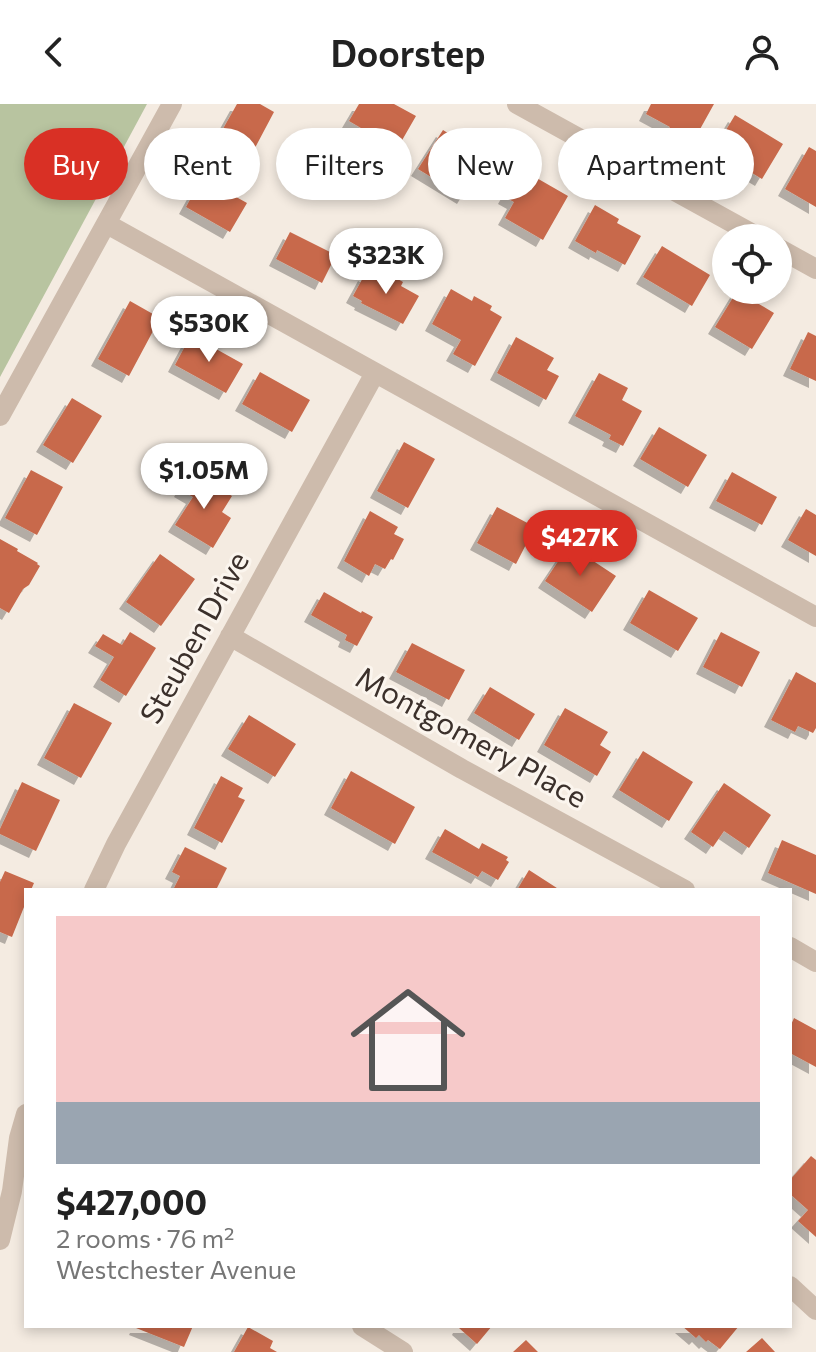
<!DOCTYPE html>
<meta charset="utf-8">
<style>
:root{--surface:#fff;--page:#f6f6f6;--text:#222;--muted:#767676;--line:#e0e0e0;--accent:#d93025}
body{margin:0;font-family:Commissioner,sans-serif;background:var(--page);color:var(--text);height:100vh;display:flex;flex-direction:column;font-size:30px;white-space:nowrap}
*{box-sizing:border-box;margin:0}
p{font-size:26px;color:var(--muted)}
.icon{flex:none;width:44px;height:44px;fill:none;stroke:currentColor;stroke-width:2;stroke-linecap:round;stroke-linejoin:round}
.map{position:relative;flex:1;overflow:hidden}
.sheet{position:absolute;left:24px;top:784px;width:768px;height:440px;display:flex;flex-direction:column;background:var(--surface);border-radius:0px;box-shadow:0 4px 12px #0003}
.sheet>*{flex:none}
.top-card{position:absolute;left:24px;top:24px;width:768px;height:72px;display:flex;gap:16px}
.fabs{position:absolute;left:712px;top:120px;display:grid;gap:16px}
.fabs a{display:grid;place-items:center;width:80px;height:80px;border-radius:50%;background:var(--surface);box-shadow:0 4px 12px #0003;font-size:40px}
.price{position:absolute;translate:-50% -68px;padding:0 18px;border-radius:28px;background:#fff;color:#222;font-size:26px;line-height:52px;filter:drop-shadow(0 2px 4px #0008)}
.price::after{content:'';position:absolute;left:50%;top:48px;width:24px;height:18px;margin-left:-12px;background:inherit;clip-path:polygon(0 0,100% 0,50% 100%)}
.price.active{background:var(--accent);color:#fff}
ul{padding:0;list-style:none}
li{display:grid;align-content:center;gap:16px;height:424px;padding:0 32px}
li+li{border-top:2px solid var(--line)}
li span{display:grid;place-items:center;height:248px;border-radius:0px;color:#555}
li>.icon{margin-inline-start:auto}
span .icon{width:144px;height:144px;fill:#fffc;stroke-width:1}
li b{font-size:34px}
.pill{padding:0 28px;border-radius:36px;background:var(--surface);box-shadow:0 4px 12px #0003;font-size:28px;line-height:72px}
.pill.active{background:var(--accent);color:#fff}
header{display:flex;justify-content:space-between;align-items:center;height:104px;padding:0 32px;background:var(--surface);font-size:36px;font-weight:600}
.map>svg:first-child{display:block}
.green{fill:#b8c4a0}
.building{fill:#c8694b;filter:url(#shadow)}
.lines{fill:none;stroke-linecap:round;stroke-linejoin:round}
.minor{stroke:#cdbbac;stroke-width:20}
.labels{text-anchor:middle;stroke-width:6;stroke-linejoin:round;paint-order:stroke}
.street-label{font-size:30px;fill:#3b302b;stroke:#fbf5ee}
</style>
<header><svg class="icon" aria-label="back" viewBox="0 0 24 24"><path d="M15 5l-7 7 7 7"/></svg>Doorstep<svg class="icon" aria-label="person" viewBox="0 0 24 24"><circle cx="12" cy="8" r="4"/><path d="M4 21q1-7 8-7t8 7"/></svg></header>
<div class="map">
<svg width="816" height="1248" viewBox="0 0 816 1248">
<defs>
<filter id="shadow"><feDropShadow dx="-7" dy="7" stdDeviation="0" flood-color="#0004"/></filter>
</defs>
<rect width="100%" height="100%" fill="#f4ebe1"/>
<path class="green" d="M0,0H147L0,273Z"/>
<path class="building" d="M237,0H260L274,8L248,57L215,39Z
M359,0H394L416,12L397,45L349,17Z
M651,0H714L694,36L679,28L677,32L668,26L670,23L646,10Z
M735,11L783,40L762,75L714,46Z
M443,26L488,54L464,93L418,65Z
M809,43L816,47V103L785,85Z
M521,65L568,92L543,136L505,114L514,98L505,93Z
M202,74L247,99L230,128L186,103Z
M595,101L619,115L617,119L641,132L625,161L597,146L596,149L575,137Z
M290,128L336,151L322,179L276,155Z
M662,142L710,171L692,202L643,173Z
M380,165L403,178L401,182L419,192L403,220L361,199L362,197L353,192L365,170L374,175Z
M451,185L472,197L474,192L492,202L490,206L502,213L475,262L453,250L461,236L432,220Z
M737,187L774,209L752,245L715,223Z
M130,197L160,214L129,272L98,255Z
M808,228L816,232V277L790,265Z
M191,231L243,260L226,289L175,261Z
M516,233L554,254L547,266L559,272L546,296L497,269Z
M260,268L310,296L292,328L242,300Z
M599,269L628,284L622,296L642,307L623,342L609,335L611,331L575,312Z
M72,294L102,312L73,359L43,341Z
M659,323L707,351L688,383L640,355Z
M404,338L435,355L408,404L377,387Z
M31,366L63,383L37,431L5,414Z
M192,368L232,392L222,408L231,414L213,444L175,421L193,393L181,386Z
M732,368L777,393L762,421L716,397Z
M497,403L535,423L516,460L477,439Z
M806,405L816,411V452L788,436Z
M370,407L398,423L394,430L404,435L393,456L391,455L385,465L375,460L369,472L344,457Z
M0,435L18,445L17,447L38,459L37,460L40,462L29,481L23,485L9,509L0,504Z
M569,441L616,472L592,508L545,477Z
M160,450L195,475L161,522L126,498Z
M649,486L698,514L678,547L630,519Z
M324,488L361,509L362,507L373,513L357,542L345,536L347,531L311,511Z
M130,528L156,544L126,592L100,576L114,553L95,542L103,530L122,541Z
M721,528L760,548L742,583L703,563Z
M412,539L465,566L449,596L396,568Z
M796,568L816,579V624L813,629L798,622L795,628L771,616Z
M490,583L535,610L519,636L474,609Z
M74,599L112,619L81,674L44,654Z
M565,604L608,628L600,641L611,648L597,672L544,641Z
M249,611L296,640L275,673L228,645Z
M643,647L693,678L669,717L619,686Z
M351,667L415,703L395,740L331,704Z
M221,672L243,684L238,693L245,696L222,739L194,724Z
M22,678L60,696L36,747L0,730V725Z
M724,679L771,711L749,744L724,727L713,743L691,728Z
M445,725L479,745L482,739L508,753L506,756L509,758L498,776L482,767L478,773L432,748Z
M782,736L816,751V790L768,769Z
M185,743L227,764L216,786H173L180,772L172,768Z
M529,766L560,786H517Z
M5,767L34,779L31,786H26V798L12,833L0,828V778Z
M794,914L816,926V963L790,949V923Z
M811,1052L816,1056V1133L798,1117L808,1106L790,1090V1076Z
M137,1222H193L184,1243L136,1224Z
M460,1222H492L477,1240L459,1224Z
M682,1222H739L720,1245L708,1236L706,1238L699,1231L696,1234Z
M248,1223L273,1237L270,1244L277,1248H234Z
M762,1234L775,1248H746Z
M526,1236L538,1248H513Z"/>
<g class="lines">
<path class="minor" d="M517,0L760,134
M107,120L816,513
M778,144L816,165
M0,312L172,0
M230,532L462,665L685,786
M94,786L116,740L375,269
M790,843L816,858
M0,1136L12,1087L19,1034L26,1010
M790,1182L816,1206
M362,1222L403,1248"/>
</g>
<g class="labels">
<g class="street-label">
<text transform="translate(195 534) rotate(-61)" y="10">Steuben Drive</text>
<text transform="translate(471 634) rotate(29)" y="10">Montgomery Place</text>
</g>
</g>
</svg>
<div class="fabs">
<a><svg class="icon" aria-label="locate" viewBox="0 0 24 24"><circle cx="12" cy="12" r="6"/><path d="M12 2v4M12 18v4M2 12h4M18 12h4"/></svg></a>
</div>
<b class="price" style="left:386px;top:192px">$323K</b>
<b class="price" style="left:209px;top:260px">$530K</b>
<b class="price" style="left:204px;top:407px">$1.05M</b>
<b class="price active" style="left:580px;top:474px">$427K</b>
<div class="top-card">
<a class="pill active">Buy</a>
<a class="pill">Rent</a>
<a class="pill">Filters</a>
<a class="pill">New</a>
<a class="pill">Apartment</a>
</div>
<section class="sheet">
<ul>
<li><span style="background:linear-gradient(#f6c9c9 75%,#9aa5b1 0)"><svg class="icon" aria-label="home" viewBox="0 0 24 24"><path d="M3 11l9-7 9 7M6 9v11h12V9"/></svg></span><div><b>$427,000</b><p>2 rooms · 76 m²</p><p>Westchester Avenue</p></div></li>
</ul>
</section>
</div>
